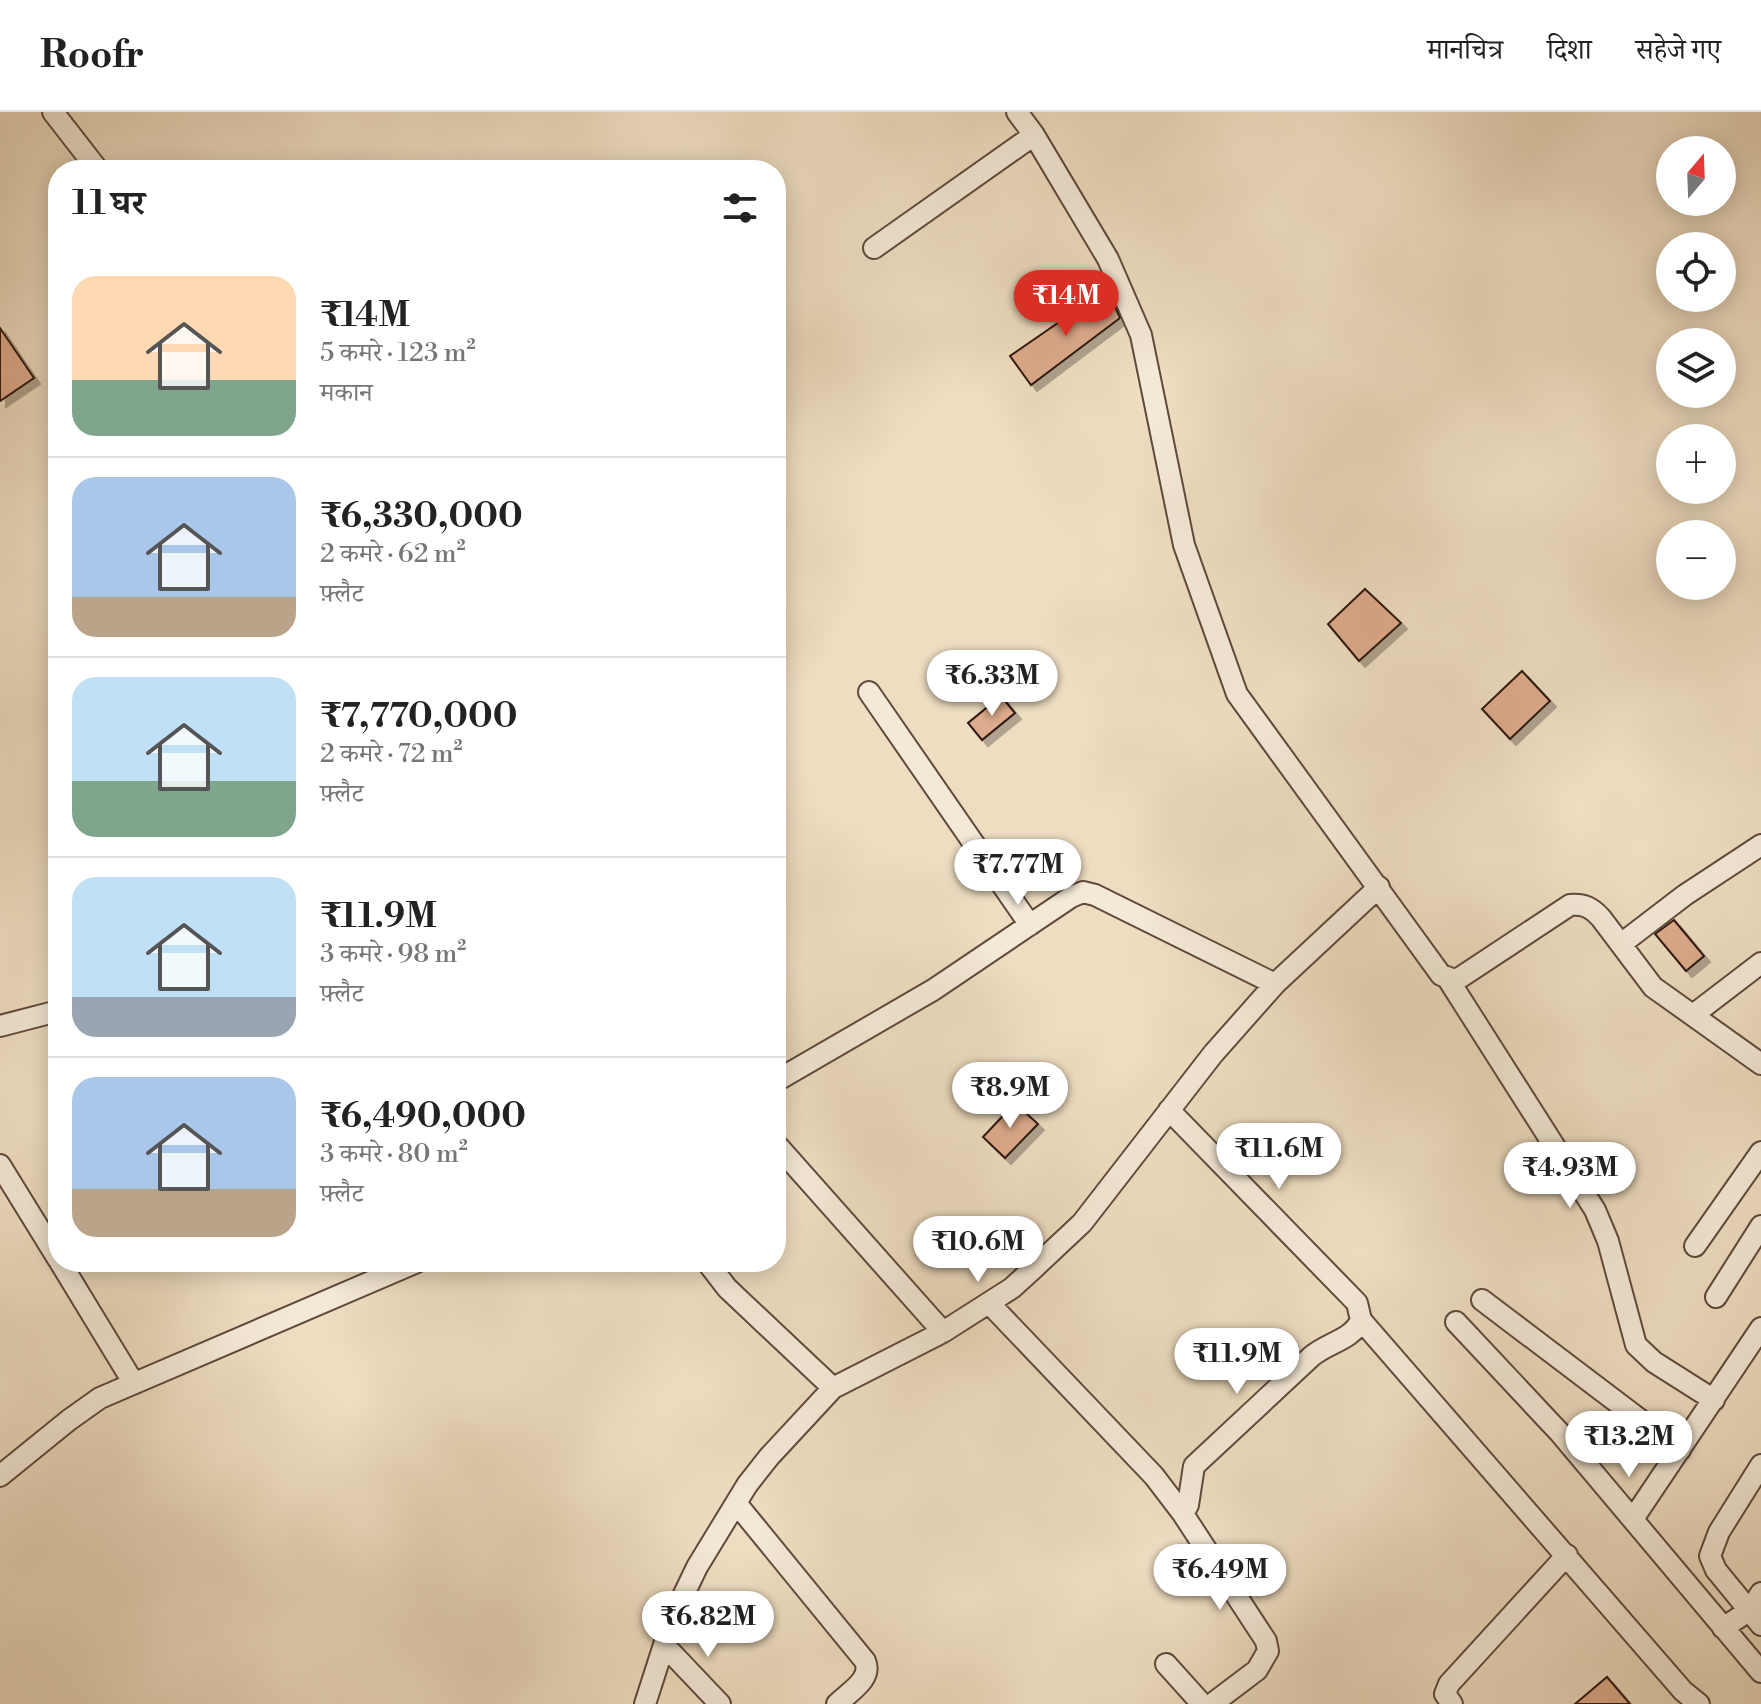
<!DOCTYPE html>
<html lang="hi">
<meta charset="utf-8">
<style>
:root{--surface:#fff;--page:#f6f6f6;--text:#222;--muted:#767676;--line:#e0e0e0;--accent:#d93025}
body{margin:0;font-family:"Libre Bodoni","Noto Serif Devanagari",serif;background:var(--page);color:var(--text);height:100vh;display:flex;flex-direction:column;font-size:30px;white-space:nowrap}
*{box-sizing:border-box;margin:0}
p{font-size:26px;color:var(--muted)}
.icon{flex:none;width:44px;height:44px;fill:none;stroke:currentColor;stroke-width:2;stroke-linecap:round;stroke-linejoin:round}
.map{position:relative;flex:1;overflow:hidden}
.side{position:absolute;left:48px;top:48px;width:738px;height:1112px;display:flex;flex-direction:column;background:var(--surface);border-radius:32px;box-shadow:0 4px 20px #0003}
.side>*{flex:none}
.needle{width:52px;rotate:19deg}
.tools{position:absolute;left:1656px;top:24px;display:grid;gap:16px}
.tools a{display:grid;place-items:center;width:80px;height:80px;border-radius:50%;background:var(--surface);box-shadow:0 4px 20px #0003;font-size:40px}
.price{position:absolute;translate:-50% -68px;padding:0 18px;border-radius:28px;background:#fff;color:#222;font-size:26px;line-height:52px;filter:drop-shadow(0 2px 4px #0008)}
.price::after{content:'';position:absolute;left:50%;top:48px;width:24px;height:18px;margin-left:-12px;background:inherit;clip-path:polygon(0 0,100% 0,50% 100%)}
.price.on{background:var(--accent);color:#fff}
ul{padding:0;list-style:none}
li{display:flex;align-items:center;gap:24px;height:200px;padding:0 24px}
li+li{border-top:2px solid var(--line)}
li span{display:grid;place-items:center;flex:none;width:224px;height:160px;border-radius:24px;color:#555}
li>.icon{margin-inline-start:auto}
span .icon{width:96px;height:96px;fill:#fffc;stroke-width:1}
li b{font-size:34px}
h2{display:flex;justify-content:space-between;align-items:center;height:96px;padding:0 24px;font-size:34px}
header{display:flex;align-items:center;gap:48px;box-sizing:border-box;height:112px;padding:0 40px;background:var(--surface);border-bottom:2px solid var(--line)}
header strong{font-size:38px}
nav{display:flex;gap:44px;margin-inline-start:auto;font-size:28px}
.map>svg:first-child{display:block}
.building{fill:#ddab8d;stroke:#2f1910;stroke-width:2;filter:url(#shadow)}
.lines{fill:none;stroke-linecap:round;stroke-linejoin:round}
.minor-casing{stroke:#5f4a3c;stroke-width:24}
.minor{stroke:#f4e9d7;stroke-width:20}
</style>
<header>
<strong>Roofr</strong>
<nav><a>मानचित्र</a><a>दिशा</a><a>सहेजे गए</a></nav>
</header>
<div class="map">
<svg width="1761" height="1592" viewBox="0 0 1761 1592">
<defs>
<filter id="shadow"><feDropShadow dx="6" dy="6" stdDeviation="0" flood-color="#0004"/></filter>
</defs>
<rect width="100%" height="100%" fill="#eeddc1"/>
<filter id="stains"><feTurbulence type="fractalNoise" baseFrequency=".0025" numOctaves="4"/><feColorMatrix values="0 0 0 0 .2 0 0 0 0 .09 0 0 0 0 .02 0 0 0 .5 -.17"/></filter>
<radialGradient id="worn" r=".72"><stop offset=".6" stop-color="#630" stop-opacity="0"/><stop offset="1" stop-color="#630" stop-opacity=".3"/></radialGradient>
<path class="building" d="M1107,177L1120,206L1031,273L1010,244Z
M0,216L34,266L0,289Z
M1365,477L1401,511L1359,549L1328,512Z
M1522,559L1550,589L1510,627L1482,597Z
M1001,584L1015,601L982,628L968,611Z
M1674,808L1704,844L1686,859L1655,822Z
M1015,991L1038,1012L1005,1046L983,1025Z
M1607,1565L1630,1592H1575Z"/>
<g class="lines">
<g class="minor-casing">
<path id="minor" d="M53,0L98,58
M1017,0L1034,23L1108,147L1141,223L1184,433L1237,582L1441,863L1455,868L1461,865L1570,793C1584,792 1591,795 1601,806L1653,875L1761,952
M874,136L1034,23
M869,580L1030,813
M1621,832L1685,783L1761,733
M1448,867L1595,1098L1608,1129L1636,1233L1654,1250L1714,1288
M1693,903L1761,851
M0,914L54,900
M776,969L933,878L1071,785L1083,780L1095,783L1275,872
M1169,998L1357,1191L1361,1208C1352,1228 1329,1230 1312,1244L1194,1354L1188,1393L1183,1402
M776,1032L943,1220
M0,1053L58,1147
M1695,1134L1761,1040
M60,1150L133,1270
M707,1150L727,1176L833,1276
M1716,1185L1761,1114
M1482,1188L1680,1338
M989,1191L1154,1364L1183,1402L1266,1529L1268,1539L1257,1558L1212,1592
M1361,1208L1683,1579L1699,1592
M1456,1210L1560,1321L1761,1560
M1761,1353L1719,1420L1710,1444L1716,1458L1761,1513
M0,1364L69,1308L100,1286L417,1150
M736,1391L865,1549C873,1567 849,1580 837,1592
M1633,1407L1761,1216
M1723,1516L1750,1498L1761,1481
M664,1533L720,1592
M1166,1552L1202,1592
M645,1592L673,1505L697,1455L747,1373L769,1345L833,1276L943,1220L1012,1176L1034,1156L1082,1111L1213,942L1275,872L1379,775
M1452,1592L1445,1582L1449,1572L1567,1443"/>
</g>
<use href="#minor" class="minor"/>
</g>
<rect width="100%" height="100%" filter="url(#stains)"/>
<rect width="100%" height="100%" fill="url(#worn)"/>
</svg>
<div class="tools">
<a><svg class="needle" viewBox="-14 -14 28 28"><path d="M0-13l5 13h-10z" fill="#e53935"/><path d="M0 13l5-13h-10z" fill="#767676"/></svg></a>
<a><svg class="icon" aria-label="locate" viewBox="0 0 24 24"><circle cx="12" cy="12" r="6"/><path d="M12 2v4M12 18v4M2 12h4M18 12h4"/></svg></a>
<a><svg class="icon" aria-label="layers" viewBox="0 0 24 24"><path d="M12 4l9 5-9 5-9-5zM3 14l9 5 9-5"/></svg></a>
<a>+</a>
<a>−</a>
</div>
<b class="price on" style="left:1066px;top:226px">₹14M</b>
<b class="price" style="left:992px;top:606px">₹6.33M</b>
<b class="price" style="left:1018px;top:795px">₹7.77M</b>
<b class="price" style="left:1010px;top:1018px">₹8.9M</b>
<b class="price" style="left:1279px;top:1079px">₹11.6M</b>
<b class="price" style="left:1570px;top:1098px">₹4.93M</b>
<b class="price" style="left:978px;top:1172px">₹10.6M</b>
<b class="price" style="left:1237px;top:1284px">₹11.9M</b>
<b class="price" style="left:1629px;top:1367px">₹13.2M</b>
<b class="price" style="left:1220px;top:1500px">₹6.49M</b>
<b class="price" style="left:708px;top:1547px">₹6.82M</b>
<section class="side">
<h2>11 घर<svg class="icon" aria-label="filters" viewBox="0 0 24 24"><path d="M4 7h16M4 17h16"/><circle cx="9" cy="7" r="2"/><circle cx="15" cy="17" r="2"/></svg></h2>
<ul>
<li><span style="background:linear-gradient(#ffd9b3 65%,#7fa58c 0)"><svg class="icon" aria-label="home" viewBox="0 0 24 24"><path d="M3 11l9-7 9 7M6 9v11h12V9"/></svg></span><div><b>₹14M</b><p>5 कमरे · 123 m²</p><p>मकान</p></div></li>
<li><span style="background:linear-gradient(#a9c7e8 75%,#b9a48a 0)"><svg class="icon" aria-label="home" viewBox="0 0 24 24"><path d="M3 11l9-7 9 7M6 9v11h12V9"/></svg></span><div><b>₹6,330,000</b><p>2 कमरे · 62 m²</p><p>फ़्लैट</p></div></li>
<li><span style="background:linear-gradient(#bfe0f5 65%,#7fa58c 0)"><svg class="icon" aria-label="home" viewBox="0 0 24 24"><path d="M3 11l9-7 9 7M6 9v11h12V9"/></svg></span><div><b>₹7,770,000</b><p>2 कमरे · 72 m²</p><p>फ़्लैट</p></div></li>
<li><span style="background:linear-gradient(#bfe0f5 75%,#9aa5b1 0)"><svg class="icon" aria-label="home" viewBox="0 0 24 24"><path d="M3 11l9-7 9 7M6 9v11h12V9"/></svg></span><div><b>₹11.9M</b><p>3 कमरे · 98 m²</p><p>फ़्लैट</p></div></li>
<li><span style="background:linear-gradient(#a9c7e8 70%,#b9a48a 0)"><svg class="icon" aria-label="home" viewBox="0 0 24 24"><path d="M3 11l9-7 9 7M6 9v11h12V9"/></svg></span><div><b>₹6,490,000</b><p>3 कमरे · 80 m²</p><p>फ़्लैट</p></div></li>
</ul>
</section>
</div>
